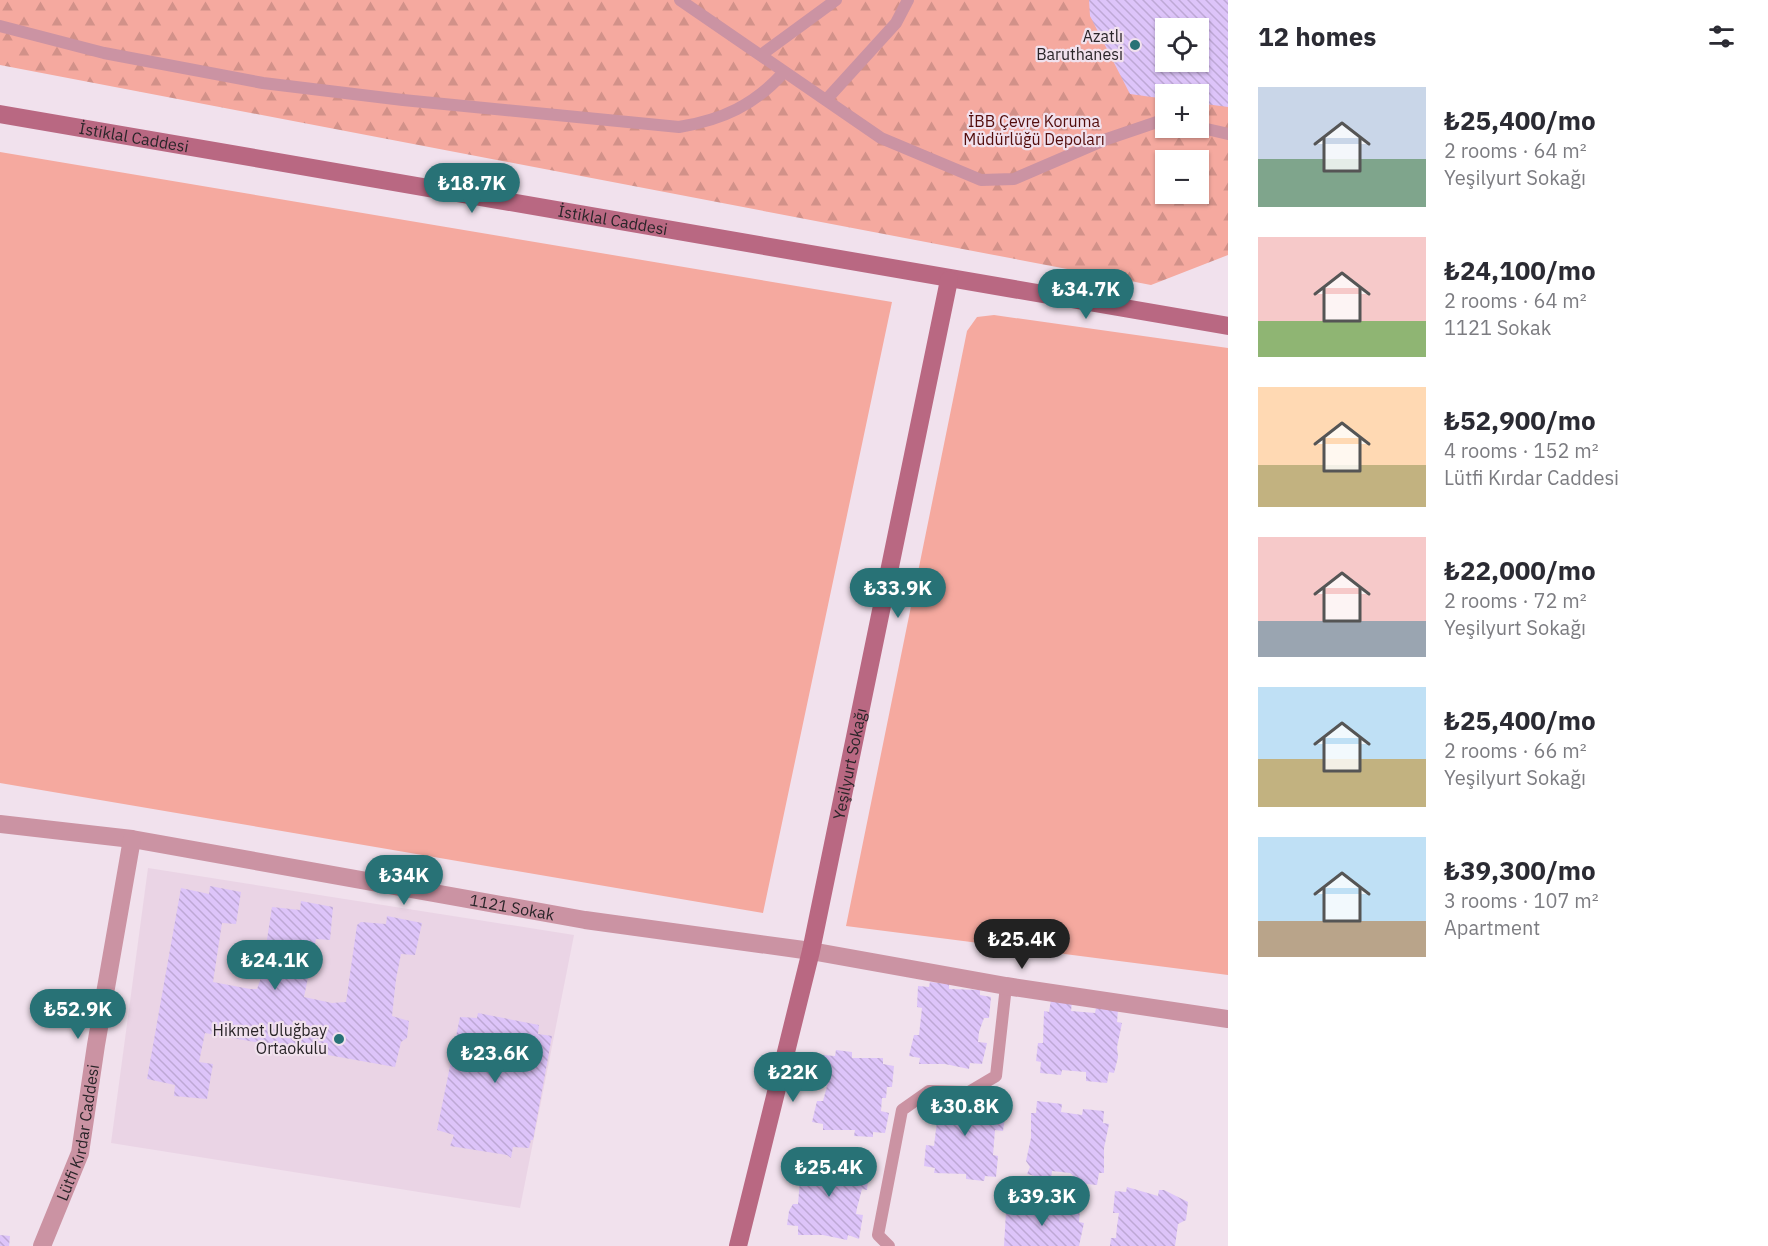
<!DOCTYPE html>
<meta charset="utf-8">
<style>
:root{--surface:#fff;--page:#f7f7f7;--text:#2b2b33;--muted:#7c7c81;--accent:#287276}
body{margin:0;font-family:"IBM Plex Sans",sans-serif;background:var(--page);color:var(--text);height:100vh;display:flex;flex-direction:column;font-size:22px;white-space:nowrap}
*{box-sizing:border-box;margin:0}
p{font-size:20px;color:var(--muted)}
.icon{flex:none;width:33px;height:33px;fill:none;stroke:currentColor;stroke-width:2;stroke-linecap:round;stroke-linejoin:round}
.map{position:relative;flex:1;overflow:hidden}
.sheet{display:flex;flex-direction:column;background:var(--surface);width:540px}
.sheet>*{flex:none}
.tools{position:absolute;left:1155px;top:18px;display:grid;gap:12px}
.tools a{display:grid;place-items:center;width:54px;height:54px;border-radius:0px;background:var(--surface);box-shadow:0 2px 4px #0004;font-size:30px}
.price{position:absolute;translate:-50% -51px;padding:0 14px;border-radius:21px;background:var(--accent);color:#fff;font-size:20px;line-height:39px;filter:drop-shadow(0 2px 3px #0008)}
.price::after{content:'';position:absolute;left:50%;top:36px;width:18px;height:14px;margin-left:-9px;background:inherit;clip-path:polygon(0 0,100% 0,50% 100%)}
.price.selected{background:#222;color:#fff}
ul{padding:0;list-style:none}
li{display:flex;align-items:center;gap:18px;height:150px;padding:0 30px}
li span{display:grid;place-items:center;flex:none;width:168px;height:120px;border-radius:0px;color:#555}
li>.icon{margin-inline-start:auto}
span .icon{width:72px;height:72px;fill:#fffc;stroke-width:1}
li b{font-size:26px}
h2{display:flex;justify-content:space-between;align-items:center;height:72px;padding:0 30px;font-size:26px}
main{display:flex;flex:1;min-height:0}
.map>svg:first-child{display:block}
.built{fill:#ead4e5}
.green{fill:#f5a99f}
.forest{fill:url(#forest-firs);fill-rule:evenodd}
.building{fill:url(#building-back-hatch);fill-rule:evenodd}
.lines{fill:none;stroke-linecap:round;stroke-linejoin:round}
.lane{stroke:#cb93a3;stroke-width:12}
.street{stroke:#cb93a3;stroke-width:18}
.secondary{stroke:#b96882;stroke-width:18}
.poi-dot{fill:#287276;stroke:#f1e1ed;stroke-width:2}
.labels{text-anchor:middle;stroke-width:4.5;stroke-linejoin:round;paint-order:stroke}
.poi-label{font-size:16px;fill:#2a2529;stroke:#f1e1ed;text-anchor:end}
.park-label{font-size:16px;fill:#530d0c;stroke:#f1e1ed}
.street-label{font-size:16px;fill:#2a2529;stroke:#f1e1ed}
</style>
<main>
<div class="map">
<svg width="1228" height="1246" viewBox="0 0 1228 1246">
<defs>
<pattern id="forest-firs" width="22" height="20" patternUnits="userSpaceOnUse" patternTransform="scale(1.5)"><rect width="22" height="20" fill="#f5a99f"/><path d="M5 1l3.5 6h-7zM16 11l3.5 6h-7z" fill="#d29189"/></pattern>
<pattern id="building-back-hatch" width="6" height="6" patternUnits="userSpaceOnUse" patternTransform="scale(1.5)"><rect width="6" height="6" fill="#ddc4f9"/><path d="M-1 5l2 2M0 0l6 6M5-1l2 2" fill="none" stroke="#bea8d5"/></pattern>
</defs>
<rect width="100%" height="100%" fill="#f1e1ed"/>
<path class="built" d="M148,868L574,935L520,1208L111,1143Z"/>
<path class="green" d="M0,152L892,302L763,913L0,783Z
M994,315L1228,348V975L846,926L967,331L977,317Z"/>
<path class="forest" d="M0,0H1228V255L1151,285L0,65ZM1166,28H1198V62H1166ZM1166,94H1198V128H1166ZM1166,160H1198V194H1166Z"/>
<path class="building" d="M1089,0H1228V107L1198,103V94H1166V99L1130,94L1090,16ZM1166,28H1198V62H1166Z
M210,886L241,892L236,924L222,923L213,982L250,989H257L261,978L272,907L300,910L301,901L333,907L330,940L316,939L304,997L332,1003L346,1002L357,925L361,922L386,924L387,916L422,923L415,955L401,954L396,979L392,1016L409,1021L407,1038L401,1042L395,1067L205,1033L199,1062L213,1064L207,1099L174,1096L175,1085L147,1079L181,888L209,894Z
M930,982L949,984V989L980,990V995L991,997L989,1018H984L979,1032L978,1042L987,1043L982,1064L970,1063L969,1069L945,1064H919L920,1058L909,1056L914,1035H919L922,1008L917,1007L918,986L929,987Z
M1051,1000L1072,1002L1071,1011L1095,1013L1096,1008L1118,1010L1117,1022L1122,1023L1117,1047L1118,1057L1114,1073L1109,1072L1107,1083L1086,1081V1072L1062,1070L1061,1075L1040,1073L1041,1062L1036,1061L1038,1043H1043L1044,1011L1049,1012Z
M478,1013L539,1025L538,1034L552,1036L533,1140H531L529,1148L513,1147L511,1158L507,1155L450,1146L454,1135L437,1130L460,1017L477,1018Z
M836,1050L852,1052V1058H883V1064L894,1066L892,1087H887L886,1098H882L881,1111L889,1113L885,1133L873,1132V1137L854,1136L855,1130H823V1124L812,1122L817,1101H823L827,1086L828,1078L819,1076L822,1055L835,1056Z
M945,1094L964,1096L963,1102L976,1103L977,1098L990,1099L995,1103V1108L1006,1110L1003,1131L995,1130L993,1155L998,1156L996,1177L985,1176L984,1181L966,1179V1174L934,1173L935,1168L924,1166L926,1145L934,1146L937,1121L932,1120L933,1099L944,1100Z
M1037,1101L1062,1104L1061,1112L1082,1115L1083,1109L1104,1111L1103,1123L1109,1124L1104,1148V1173H1099L1097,1185L1076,1183L1075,1177L1070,1173L1052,1171L1051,1180L1027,1174L1030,1167L1026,1161L1031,1138V1113H1036Z
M809,1153L829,1161H858V1167L869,1169L867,1190L862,1189L857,1208L856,1214L863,1215L859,1239L848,1235L847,1240L823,1235H798V1226L787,1225L789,1211L793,1204H798L800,1180L795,1179L797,1158L808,1159Z
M1127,1187L1158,1196L1159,1190H1164L1188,1202L1186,1220L1178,1224L1175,1246H1110L1111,1238H1116L1117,1226L1119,1213H1113L1115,1191L1126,1192Z
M1013,1201L1034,1203V1209L1041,1212L1061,1214L1062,1206L1080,1208L1079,1222L1084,1223L1079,1246H1004L1006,1212H1012Z
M0,1235L10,1236L9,1246H0Z"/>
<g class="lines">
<path class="lane" d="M680,0L881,138L981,180L1014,179L1107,139L1157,122L1166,123
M0,26L104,53L263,83L403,100L679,127C722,120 755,105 784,72
M761,55L836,0
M826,100L896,23L908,0
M1198,127L1228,134
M889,1246L878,1235L902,1110L929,1091L969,1092L996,1076L1006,986"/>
<g class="street">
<path id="s1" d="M0,824L132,839L585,920L811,951L1006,986L1228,1019"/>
<path id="s2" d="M42,1246L80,1153L96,1045L132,839"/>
</g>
<g class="secondary">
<path id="s3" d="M0,114L1228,326"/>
<path id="s4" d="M738,1246L811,951L949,280"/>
</g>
</g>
<g class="poi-dot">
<circle cx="1135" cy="45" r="6"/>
<circle cx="339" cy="1039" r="6"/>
</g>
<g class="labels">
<g class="poi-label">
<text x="1123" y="42">Azatlı<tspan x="1123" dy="18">Baruthanesi</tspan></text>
<text x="327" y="1036">Hikmet Uluğbay<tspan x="327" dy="18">Ortaokulu</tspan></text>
</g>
<g class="park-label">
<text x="1034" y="127">İBB Çevre Koruma<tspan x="1034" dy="18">Müdürlüğü Depoları</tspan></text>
</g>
<g class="street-label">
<text dy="6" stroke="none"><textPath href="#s3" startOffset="136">İstiklal Caddesi</textPath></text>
<text dy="6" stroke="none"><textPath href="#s3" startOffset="622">İstiklal Caddesi</textPath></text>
<text dy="6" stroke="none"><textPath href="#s4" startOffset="495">Yeşilyurt Sokağı</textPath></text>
<text dy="6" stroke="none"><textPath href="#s1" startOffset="519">1121 Sokak</textPath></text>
<text dy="6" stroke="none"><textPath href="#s2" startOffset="120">Lütfi Kırdar Caddesi</textPath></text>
</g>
</g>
</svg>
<div class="tools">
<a><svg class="icon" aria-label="locate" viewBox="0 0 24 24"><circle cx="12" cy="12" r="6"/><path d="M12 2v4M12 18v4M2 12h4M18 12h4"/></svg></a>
<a>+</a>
<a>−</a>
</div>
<b class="price" style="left:472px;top:214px">₺18.7K</b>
<b class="price" style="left:1086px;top:320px">₺34.7K</b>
<b class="price" style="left:898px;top:619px">₺33.9K</b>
<b class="price" style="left:404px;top:906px">₺34K</b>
<b class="price selected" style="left:1022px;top:970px">₺25.4K</b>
<b class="price" style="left:275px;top:991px">₺24.1K</b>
<b class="price" style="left:78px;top:1040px">₺52.9K</b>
<b class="price" style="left:495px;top:1084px">₺23.6K</b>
<b class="price" style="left:793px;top:1103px">₺22K</b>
<b class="price" style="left:965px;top:1137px">₺30.8K</b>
<b class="price" style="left:829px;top:1198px">₺25.4K</b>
<b class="price" style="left:1042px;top:1227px">₺39.3K</b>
</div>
<section class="sheet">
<h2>12 homes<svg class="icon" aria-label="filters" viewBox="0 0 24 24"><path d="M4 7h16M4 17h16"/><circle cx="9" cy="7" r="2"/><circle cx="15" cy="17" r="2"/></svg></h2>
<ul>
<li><span style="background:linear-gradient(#c9d6e8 60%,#7fa58c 0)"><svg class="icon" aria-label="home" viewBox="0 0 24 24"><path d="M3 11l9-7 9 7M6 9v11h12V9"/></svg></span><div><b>₺25,400/mo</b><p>2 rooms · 64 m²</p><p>Yeşilyurt Sokağı</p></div></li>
<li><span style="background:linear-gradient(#f6c9c9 70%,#8fb573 0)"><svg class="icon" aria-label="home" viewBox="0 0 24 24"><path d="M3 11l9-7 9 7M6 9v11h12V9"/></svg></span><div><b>₺24,100/mo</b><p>2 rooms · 64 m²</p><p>1121 Sokak</p></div></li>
<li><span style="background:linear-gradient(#ffd9b3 65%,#c2b280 0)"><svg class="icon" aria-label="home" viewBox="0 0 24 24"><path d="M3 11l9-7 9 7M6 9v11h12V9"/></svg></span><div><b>₺52,900/mo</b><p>4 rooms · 152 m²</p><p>Lütfi Kırdar Caddesi</p></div></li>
<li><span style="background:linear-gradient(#f6c9c9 70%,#9aa5b1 0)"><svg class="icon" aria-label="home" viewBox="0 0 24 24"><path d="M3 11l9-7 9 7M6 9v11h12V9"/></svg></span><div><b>₺22,000/mo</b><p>2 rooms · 72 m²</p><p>Yeşilyurt Sokağı</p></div></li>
<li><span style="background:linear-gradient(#bfe0f5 60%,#c2b280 0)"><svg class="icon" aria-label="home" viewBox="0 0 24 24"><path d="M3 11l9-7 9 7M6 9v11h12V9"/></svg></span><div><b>₺25,400/mo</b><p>2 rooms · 66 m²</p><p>Yeşilyurt Sokağı</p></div></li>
<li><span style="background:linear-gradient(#bfe0f5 70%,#b9a48a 0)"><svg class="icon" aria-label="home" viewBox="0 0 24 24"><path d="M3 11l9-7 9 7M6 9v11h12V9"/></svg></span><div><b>₺39,300/mo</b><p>3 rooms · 107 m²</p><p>Apartment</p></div></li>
</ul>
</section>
</main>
